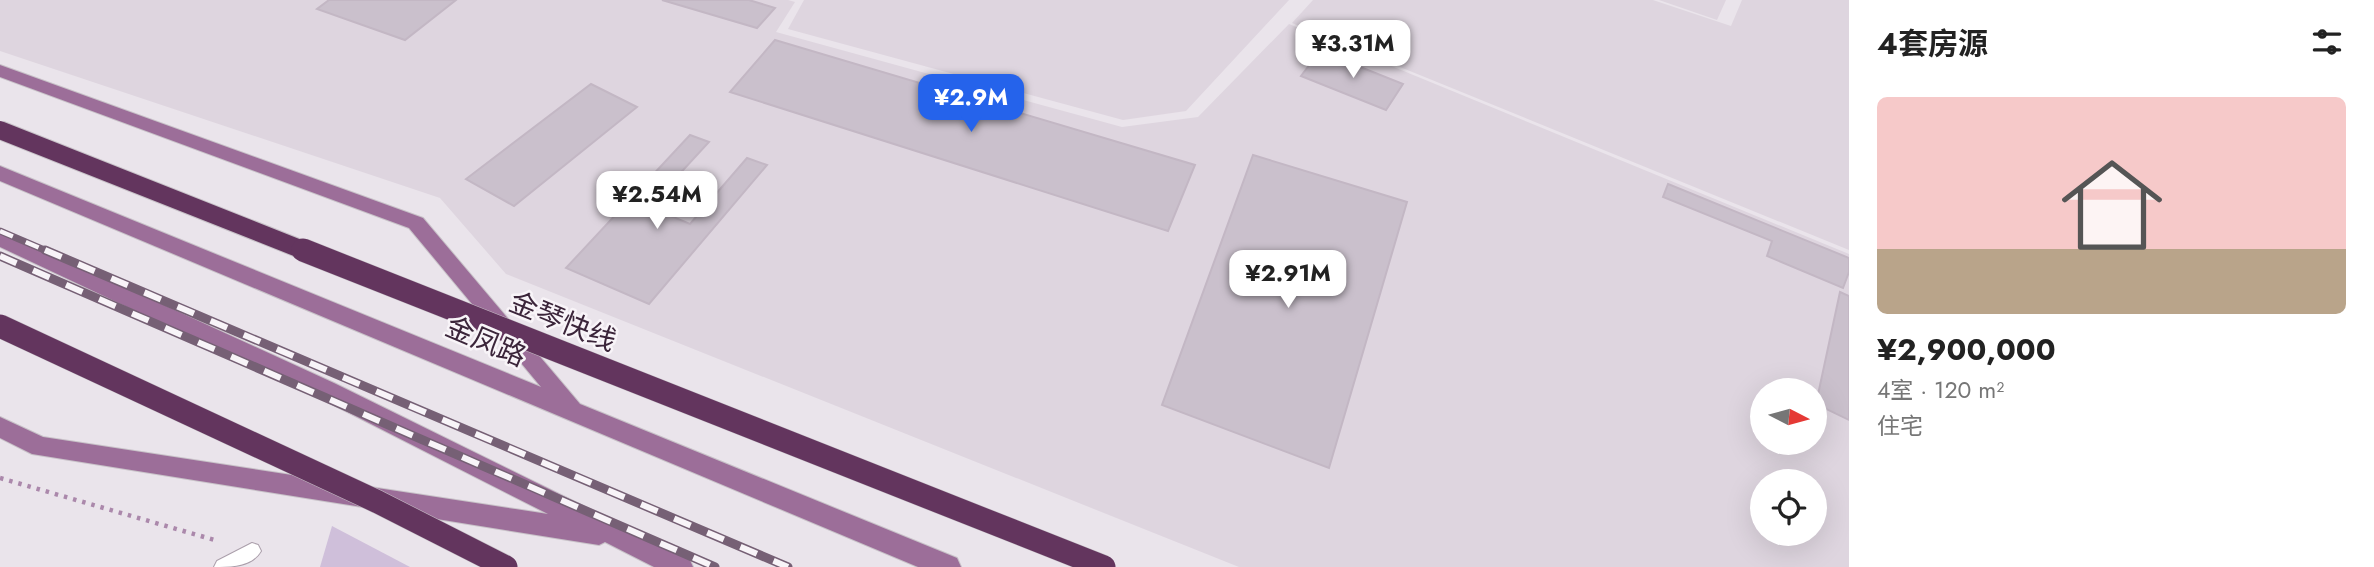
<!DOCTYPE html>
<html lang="zh">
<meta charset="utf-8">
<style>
:root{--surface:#fff;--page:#f6f6f6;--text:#222;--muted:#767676;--accent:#2563eb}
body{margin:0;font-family:Jost,"Noto Sans SC",sans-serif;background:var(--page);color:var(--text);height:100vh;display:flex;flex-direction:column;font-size:26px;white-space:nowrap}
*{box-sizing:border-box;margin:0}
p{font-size:23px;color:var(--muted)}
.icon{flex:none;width:38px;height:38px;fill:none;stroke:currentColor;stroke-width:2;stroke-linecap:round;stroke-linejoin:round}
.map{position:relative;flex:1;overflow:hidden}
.drawer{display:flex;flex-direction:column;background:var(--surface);width:525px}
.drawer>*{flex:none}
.needle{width:46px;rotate:96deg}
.controls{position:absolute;left:1750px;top:378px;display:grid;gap:14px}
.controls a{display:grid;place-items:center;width:77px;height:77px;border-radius:50%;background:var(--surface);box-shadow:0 7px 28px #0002;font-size:35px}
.price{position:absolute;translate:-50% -60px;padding:0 16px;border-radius:14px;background:#fff;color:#222;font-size:23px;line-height:46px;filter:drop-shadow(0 2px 4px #0008)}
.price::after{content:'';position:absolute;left:50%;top:42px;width:21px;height:16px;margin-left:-10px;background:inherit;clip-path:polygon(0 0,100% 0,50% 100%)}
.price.active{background:var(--accent);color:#fff}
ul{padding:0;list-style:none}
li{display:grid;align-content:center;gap:14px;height:371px;padding:0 28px}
li span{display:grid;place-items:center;height:217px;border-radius:10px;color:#555}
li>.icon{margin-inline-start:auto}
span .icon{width:126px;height:126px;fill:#fffc;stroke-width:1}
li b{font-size:30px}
h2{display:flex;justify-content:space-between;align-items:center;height:84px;padding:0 28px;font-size:30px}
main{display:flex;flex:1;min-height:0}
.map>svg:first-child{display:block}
.built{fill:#ded5df;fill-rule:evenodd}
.green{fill:#cfbfda}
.building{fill:#cac0cc;stroke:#c3b7c4;stroke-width:2}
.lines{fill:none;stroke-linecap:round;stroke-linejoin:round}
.lane-casing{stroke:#ab9fab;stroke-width:2}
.primary-casing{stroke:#c8c2c8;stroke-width:2}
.path{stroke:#ab88ab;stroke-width:4.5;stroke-dasharray:3.5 6;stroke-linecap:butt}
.lane{fill:#fff;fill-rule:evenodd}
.primary{fill:#9c6e99;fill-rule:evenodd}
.rail-far1-casing{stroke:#766075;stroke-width:7}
.rail-casing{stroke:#766075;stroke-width:9}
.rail-far1{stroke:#f8f4f8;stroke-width:4.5;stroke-dasharray:14;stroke-linecap:butt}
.rail{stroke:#f8f4f8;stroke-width:6;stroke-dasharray:18;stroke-linecap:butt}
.highway-bridge-far1-casing{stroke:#c8c2c8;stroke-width:20;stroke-linecap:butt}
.highway-bridge-casing{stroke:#c8c2c8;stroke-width:24;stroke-linecap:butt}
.highway-bridge-far1{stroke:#63355e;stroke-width:18}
.highway-bridge{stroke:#63355e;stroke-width:23}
.labels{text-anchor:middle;stroke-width:5;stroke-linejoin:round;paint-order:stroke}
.street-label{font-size:28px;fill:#3b253a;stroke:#f8f4f8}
</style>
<main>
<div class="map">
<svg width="1849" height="567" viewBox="0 0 1849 567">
<rect width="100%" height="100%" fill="#eae4eb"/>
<path class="built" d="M0,0H788L795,2L776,32L1122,127L1198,117L1289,24L1849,254V567H1239L506,274L440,198L0,51ZM1762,390H1815V443H1762ZM1762,481H1815V534H1762Z
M804,0H1289L1186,111L1123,120L788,29Z
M1313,0H1653L1731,26L1742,0H1849V250L1292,23Z
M1659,0H1726L1717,20Z"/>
<path class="green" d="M332,526L410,567H320Z"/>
<path class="building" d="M329,0H456L405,40L317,9Z
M662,0H749L775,8L757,28Z
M775,40L1195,165L1168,231L730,92Z
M1320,51L1403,84L1386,110L1301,76Z
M591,84L637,107L514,206L466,179Z
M690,135L709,142L649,207L690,224L747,158L767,165L649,304L566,268Z
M1253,155L1407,202L1329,468L1162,405Z
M1668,184L1849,258V272L1843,288L1767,256L1772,241L1663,197Z
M1840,292L1849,296V420L1816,404Z"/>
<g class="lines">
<g class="lane-casing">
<path id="lane" d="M252,543L258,545L261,551C252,567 231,567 214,567L217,561Z"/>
</g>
<g class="primary-casing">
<path id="primary" d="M0,65L423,218L580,404L957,558L961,567H918L0,181V166L541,387L409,228L0,77Z
M0,230L334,383L689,558L693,567H654L605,542L599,545L32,454L0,438V417L43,437L548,514L318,397L0,247Z"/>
</g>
<path class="path" d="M0,478L218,541"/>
<use href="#lane" class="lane"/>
<use href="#primary" class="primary"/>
<g class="rail-far1-casing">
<path id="rail-far1" d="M0,231L49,252"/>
</g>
<g class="rail-casing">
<path id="rail" d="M45,250L788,567
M0,256L715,567"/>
</g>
<use href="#rail-far1" class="rail-far1"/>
<use href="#rail" class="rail"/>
<g class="highway-bridge-far1-casing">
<path id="highway-bridge-far1" d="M0,130L308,252"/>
</g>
<g class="highway-bridge-casing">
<path id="highway-bridge" d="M303,250L1104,567
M0,326L378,502L506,567"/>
</g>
<use href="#highway-bridge-far1" class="highway-bridge-far1"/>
<use href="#highway-bridge" class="highway-bridge"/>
</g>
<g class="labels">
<g class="street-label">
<text transform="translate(563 321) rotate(22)" y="10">金琴快线</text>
<text transform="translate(486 341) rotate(23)" y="10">金凤路</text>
</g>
</g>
</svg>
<div class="controls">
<a><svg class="needle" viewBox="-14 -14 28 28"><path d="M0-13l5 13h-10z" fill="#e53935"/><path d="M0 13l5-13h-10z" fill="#767676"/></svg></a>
<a><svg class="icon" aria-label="locate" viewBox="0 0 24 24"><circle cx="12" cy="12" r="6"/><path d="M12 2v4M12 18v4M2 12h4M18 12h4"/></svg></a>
</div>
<b class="price" style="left:1353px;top:80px">¥3.31M</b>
<b class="price active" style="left:971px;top:134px">¥2.9M</b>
<b class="price" style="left:657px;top:231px">¥2.54M</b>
<b class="price" style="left:1288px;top:310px">¥2.91M</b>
</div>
<section class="drawer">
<h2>4套房源<svg class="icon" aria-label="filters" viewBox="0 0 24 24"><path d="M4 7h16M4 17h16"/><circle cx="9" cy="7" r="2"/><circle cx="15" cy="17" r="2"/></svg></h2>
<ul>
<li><span style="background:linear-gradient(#f6c9c9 70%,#b9a48a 0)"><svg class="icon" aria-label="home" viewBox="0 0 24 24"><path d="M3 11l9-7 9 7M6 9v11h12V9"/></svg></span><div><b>¥2,900,000</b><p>4室 · 120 m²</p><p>住宅</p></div></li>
</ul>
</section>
</main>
